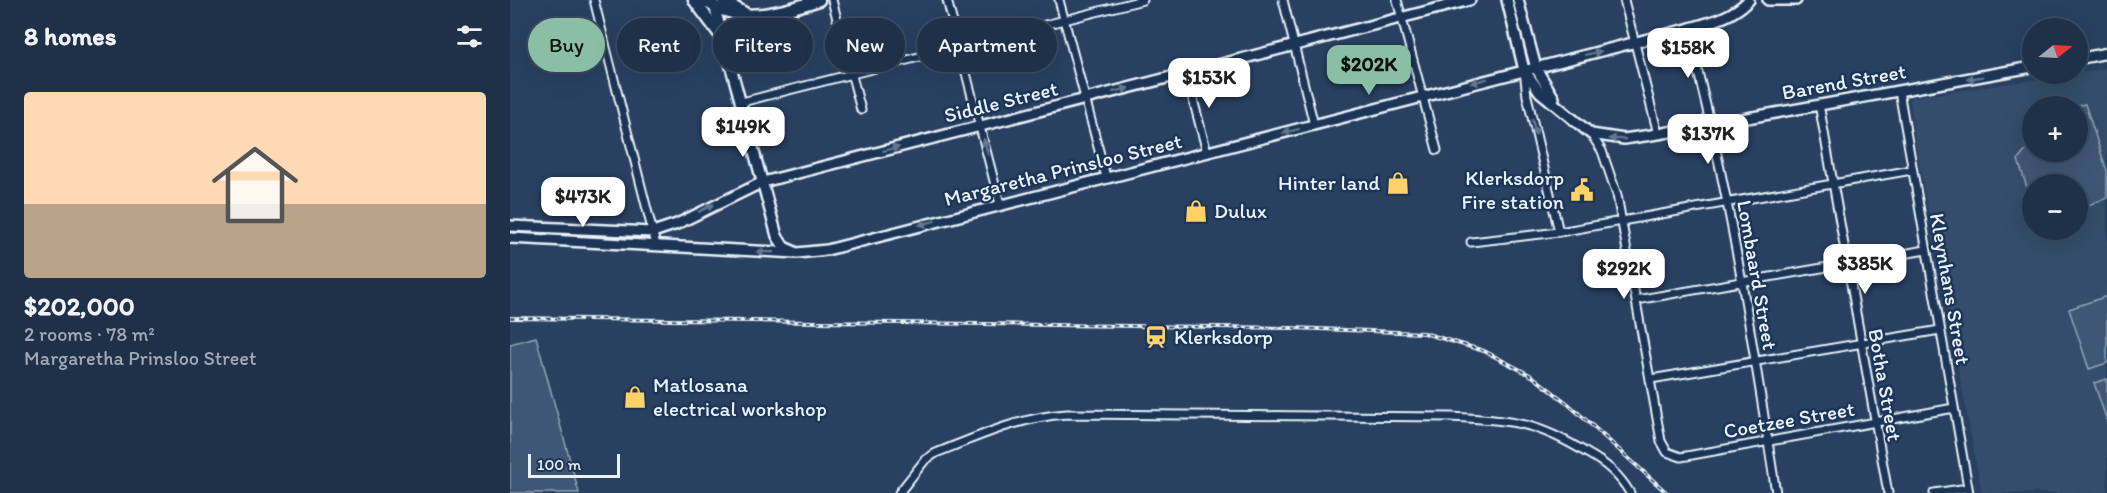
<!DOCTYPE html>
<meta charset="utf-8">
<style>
:root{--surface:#1f3049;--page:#273850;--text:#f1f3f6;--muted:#a1a9b4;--line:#3c4b61;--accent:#8abfa5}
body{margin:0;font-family:Itim,sans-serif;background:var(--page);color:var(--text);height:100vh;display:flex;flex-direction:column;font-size:22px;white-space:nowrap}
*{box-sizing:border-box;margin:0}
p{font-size:20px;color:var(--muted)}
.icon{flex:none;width:33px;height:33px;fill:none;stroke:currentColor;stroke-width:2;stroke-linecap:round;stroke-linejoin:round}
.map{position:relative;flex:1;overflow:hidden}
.details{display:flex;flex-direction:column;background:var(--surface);width:510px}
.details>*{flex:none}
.banner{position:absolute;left:18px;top:18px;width:570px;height:54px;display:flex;gap:12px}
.needle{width:39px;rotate:72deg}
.fabs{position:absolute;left:1512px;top:18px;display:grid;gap:12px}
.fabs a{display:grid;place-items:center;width:66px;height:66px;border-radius:50%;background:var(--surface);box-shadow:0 6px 24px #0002,0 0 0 2px var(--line);font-size:30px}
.scale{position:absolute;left:18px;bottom:15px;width:92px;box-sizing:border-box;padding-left:6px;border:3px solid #e8f1f8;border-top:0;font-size:16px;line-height:21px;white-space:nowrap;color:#e8f1f8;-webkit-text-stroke:4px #1d3557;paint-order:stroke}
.price{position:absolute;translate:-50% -51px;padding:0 14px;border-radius:12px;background:#fff;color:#222;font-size:20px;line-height:39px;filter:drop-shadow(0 2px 3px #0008)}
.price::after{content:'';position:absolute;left:50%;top:36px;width:18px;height:14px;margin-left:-9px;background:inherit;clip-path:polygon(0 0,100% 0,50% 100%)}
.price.current{background:var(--accent);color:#111}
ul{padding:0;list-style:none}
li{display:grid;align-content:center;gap:12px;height:318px;padding:0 24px}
li span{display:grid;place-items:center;height:186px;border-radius:6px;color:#555}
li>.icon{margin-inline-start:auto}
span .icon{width:108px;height:108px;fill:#fffc;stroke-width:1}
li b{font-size:26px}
h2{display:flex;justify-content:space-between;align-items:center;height:72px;padding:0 24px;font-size:26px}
.chip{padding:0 21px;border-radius:27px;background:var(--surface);box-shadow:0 6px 24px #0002,0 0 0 2px var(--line);font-size:21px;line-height:54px}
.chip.current{background:var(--accent);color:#111}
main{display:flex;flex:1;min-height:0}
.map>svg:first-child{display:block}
.built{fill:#364d6b;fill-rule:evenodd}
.green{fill:#415774;stroke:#94a4b6;stroke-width:1.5}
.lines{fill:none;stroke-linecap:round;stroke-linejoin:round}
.street-casing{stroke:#e8f1f8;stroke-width:11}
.secondary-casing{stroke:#e8f1f8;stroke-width:14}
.primary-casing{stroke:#e8f1f8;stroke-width:15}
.street{stroke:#1d3557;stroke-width:7}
.secondary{stroke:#1d3557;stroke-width:9}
.primary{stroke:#1d3557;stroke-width:10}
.rail-casing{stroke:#e8f1f8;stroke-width:4}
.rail{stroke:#1d3557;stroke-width:1.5;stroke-dasharray:4.5;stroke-linecap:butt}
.oneway{fill:#64778f}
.labels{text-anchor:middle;stroke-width:5;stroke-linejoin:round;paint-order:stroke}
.street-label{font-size:21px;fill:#e8f1f8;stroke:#1d3557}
.poi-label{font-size:21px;fill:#e8f1f8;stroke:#1d3557;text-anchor:start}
</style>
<main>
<section class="details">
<h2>8 homes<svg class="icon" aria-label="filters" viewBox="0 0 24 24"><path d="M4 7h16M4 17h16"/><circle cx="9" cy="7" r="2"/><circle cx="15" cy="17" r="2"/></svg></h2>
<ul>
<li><span style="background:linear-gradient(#ffd9b3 60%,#b9a48a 0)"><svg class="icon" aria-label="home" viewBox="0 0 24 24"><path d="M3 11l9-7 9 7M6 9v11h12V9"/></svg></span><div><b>$202,000</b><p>2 rooms · 78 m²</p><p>Margaretha Prinsloo Street</p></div></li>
</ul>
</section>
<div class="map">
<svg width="1597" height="493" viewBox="0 0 1597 493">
<rect width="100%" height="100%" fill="#294061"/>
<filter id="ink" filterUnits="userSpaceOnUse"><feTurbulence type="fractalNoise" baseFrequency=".0167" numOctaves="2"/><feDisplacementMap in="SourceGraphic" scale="12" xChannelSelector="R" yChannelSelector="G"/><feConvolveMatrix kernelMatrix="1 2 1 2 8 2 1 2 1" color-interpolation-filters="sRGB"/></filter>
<g filter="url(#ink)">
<path class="built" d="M1597,68V493H1472L1405,142L1400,98L1550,76L1557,81L1564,79L1570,73ZM1522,106H1568V152H1522ZM1522,184H1568V230H1522Z"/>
<path class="green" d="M1575,104L1597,171V198L1568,209V184H1522V203L1508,160L1522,143V152H1568L1566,106Z
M1597,296V363L1579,369L1559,309Z
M26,337L69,493H0V344Z
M1597,379V421L1584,383Z"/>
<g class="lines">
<g class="street-casing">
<path id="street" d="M84,0L146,245
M322,0L351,110
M437,0L490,204
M549,0L596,177
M773,0L804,125
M887,0L927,150
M1114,0L1148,134
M1177,29C1218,182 1242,337 1266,493
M1014,70L1017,96L1049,232
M676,73L697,152
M1389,91L1459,493
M232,102L633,0
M1309,104L1378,493
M1081,134L1092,151L1107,195L1151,441L1157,452L1171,457L1444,408
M961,242L1049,232L1402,170
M1126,300L1416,250
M1141,379L1430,330
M389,493L415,460L426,453C469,436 510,417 557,414L941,417C1001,421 1023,420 1077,453C1095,463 1109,474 1120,493
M1424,493L1458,488"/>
</g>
<g class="secondary-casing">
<path id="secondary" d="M212,0L234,12
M997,0L1014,70L1030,92L1081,134L1114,139L1148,134L1522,67
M1008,0L1026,68L1044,98
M1258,0H1286
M204,5L267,236L274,247L283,251
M1568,59L1597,53
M0,226L143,232L167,224L253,182L960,0
M0,238L287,253L317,250L1177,29C1201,22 1221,18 1239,0"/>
</g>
<g class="primary-casing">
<path id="primary" d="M184,0L216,43
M194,0C228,26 272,12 309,0
M215,40L227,26L249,18"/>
</g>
<use href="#street" class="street"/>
<use href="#secondary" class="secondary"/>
<use href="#primary" class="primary"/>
<g class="rail-casing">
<path id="rail" d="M0,318L782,328L914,333L974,351L1022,376L1057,403L1157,493"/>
</g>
<use href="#rail" class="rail"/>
</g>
<defs><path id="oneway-solid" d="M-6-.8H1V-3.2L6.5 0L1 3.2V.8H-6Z" transform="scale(1.5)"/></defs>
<g class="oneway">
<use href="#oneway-solid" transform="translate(1083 53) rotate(-14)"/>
<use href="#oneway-solid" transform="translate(1465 78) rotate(170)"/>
<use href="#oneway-solid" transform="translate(969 81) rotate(165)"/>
<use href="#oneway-solid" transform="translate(611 90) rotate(-14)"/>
<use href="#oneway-solid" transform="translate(1024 127) rotate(77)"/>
<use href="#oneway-solid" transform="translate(781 131) rotate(166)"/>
<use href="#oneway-solid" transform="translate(1107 139) rotate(-179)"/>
<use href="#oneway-solid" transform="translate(476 147) rotate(-105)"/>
<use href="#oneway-solid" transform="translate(381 149) rotate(-14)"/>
<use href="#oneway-solid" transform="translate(196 208) rotate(-27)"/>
<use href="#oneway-solid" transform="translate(417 223) rotate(165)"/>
<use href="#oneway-solid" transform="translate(255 252) rotate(-178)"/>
</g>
</g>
<defs>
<g id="shop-bare" transform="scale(1.8)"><path d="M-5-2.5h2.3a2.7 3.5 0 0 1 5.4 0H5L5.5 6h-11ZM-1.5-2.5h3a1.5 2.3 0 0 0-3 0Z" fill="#ffd166" stroke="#1d3557" stroke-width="2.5" paint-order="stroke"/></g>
<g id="civic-bare" transform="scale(1.8)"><path d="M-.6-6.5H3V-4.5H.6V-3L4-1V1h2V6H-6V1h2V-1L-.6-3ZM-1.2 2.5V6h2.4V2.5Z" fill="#ffd166" stroke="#1d3557" stroke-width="2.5" paint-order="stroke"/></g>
<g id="station-bare" transform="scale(1.8)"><path d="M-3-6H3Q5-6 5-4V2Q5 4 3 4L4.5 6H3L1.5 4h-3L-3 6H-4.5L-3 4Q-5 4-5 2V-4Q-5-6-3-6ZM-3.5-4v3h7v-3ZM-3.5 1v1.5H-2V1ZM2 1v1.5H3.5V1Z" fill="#ffd166" stroke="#1d3557" stroke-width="2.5" paint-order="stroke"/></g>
</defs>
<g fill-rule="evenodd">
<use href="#shop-bare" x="888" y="183"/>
<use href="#civic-bare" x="1072" y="190"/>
<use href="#shop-bare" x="686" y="211"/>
<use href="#station-bare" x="646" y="337"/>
<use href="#shop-bare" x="125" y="397"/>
</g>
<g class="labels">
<g class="street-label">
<text transform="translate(1334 82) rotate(-10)" y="7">Barend Street</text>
<text transform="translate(491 102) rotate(-14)" y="7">Siddle Street</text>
<text transform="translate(553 170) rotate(-14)" y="7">Margaretha Prinsloo Street</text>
<text transform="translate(1247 275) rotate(80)" y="7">Lombaard Street</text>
<text transform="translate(1440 289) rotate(80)" y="7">Kleynhans Street</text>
<text transform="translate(1375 385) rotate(80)" y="7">Botha Street</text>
<text transform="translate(1279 420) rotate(-10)" y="7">Coetzee Street</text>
</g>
<g class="poi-label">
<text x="1054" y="185" text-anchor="end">Klerksdorp<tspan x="1054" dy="24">Fire station</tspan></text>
<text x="870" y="190" text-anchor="end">Hinter land</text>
<text x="704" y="218">Dulux</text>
<text x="664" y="344">Klerksdorp</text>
<text x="143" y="392">Matlosana<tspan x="143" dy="24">electrical workshop</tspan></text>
</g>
</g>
</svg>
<div class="fabs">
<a><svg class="needle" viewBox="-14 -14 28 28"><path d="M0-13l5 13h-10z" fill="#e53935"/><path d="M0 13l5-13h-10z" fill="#a1a9b4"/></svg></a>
<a>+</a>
<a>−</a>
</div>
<div class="scale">100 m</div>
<b class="price" style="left:1178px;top:79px">$158K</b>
<b class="price current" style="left:859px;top:96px">$202K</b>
<b class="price" style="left:699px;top:109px">$153K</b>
<b class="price" style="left:233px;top:158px">$149K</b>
<b class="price" style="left:1198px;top:165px">$137K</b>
<b class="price" style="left:73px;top:228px">$473K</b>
<b class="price" style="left:1355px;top:295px">$385K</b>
<b class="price" style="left:1114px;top:300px">$292K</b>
<div class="banner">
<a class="chip current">Buy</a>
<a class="chip">Rent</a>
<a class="chip">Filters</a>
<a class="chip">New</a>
<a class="chip">Apartment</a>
</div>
</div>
</main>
